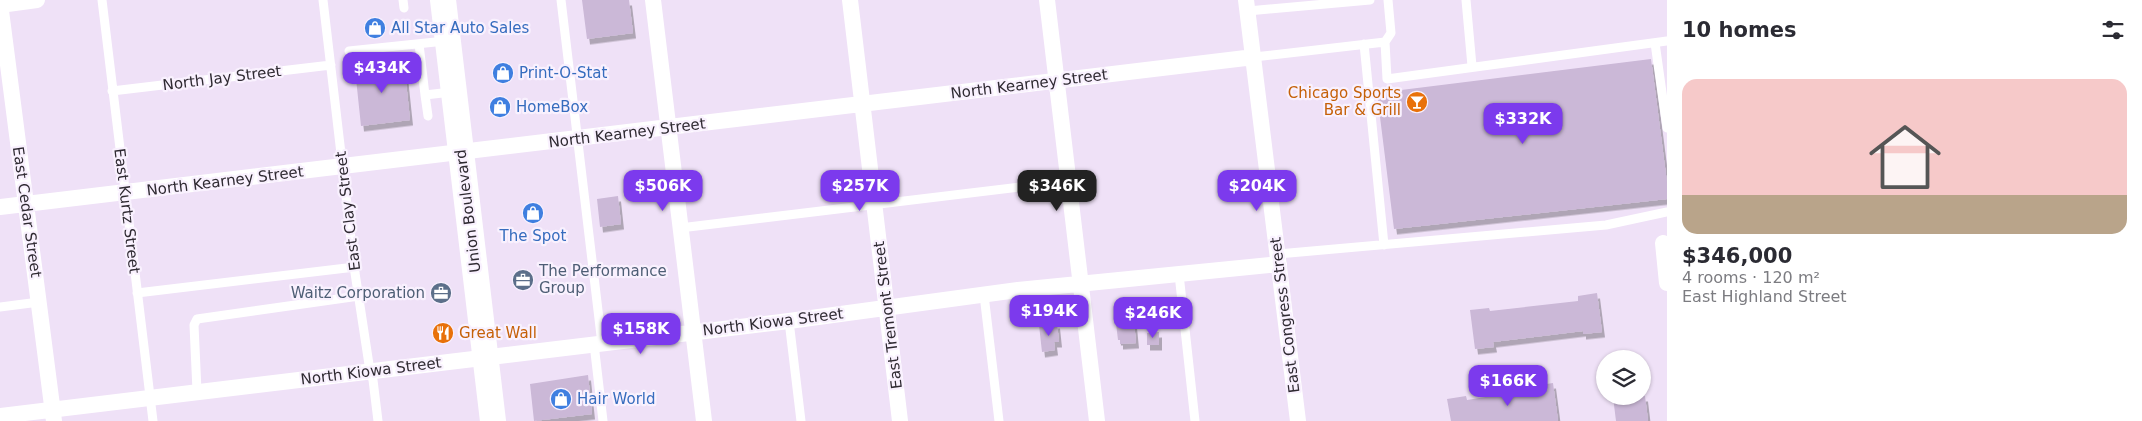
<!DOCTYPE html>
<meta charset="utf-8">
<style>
:root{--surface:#fff;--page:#f2f2f3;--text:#2b2b33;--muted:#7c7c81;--line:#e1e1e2;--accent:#7c3aed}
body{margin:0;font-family:"DejaVu Sans",sans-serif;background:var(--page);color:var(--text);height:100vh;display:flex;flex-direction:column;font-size:19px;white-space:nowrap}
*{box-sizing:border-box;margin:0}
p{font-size:16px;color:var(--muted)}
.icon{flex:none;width:28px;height:28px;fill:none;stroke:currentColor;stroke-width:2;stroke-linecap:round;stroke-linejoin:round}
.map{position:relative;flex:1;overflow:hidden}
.sheet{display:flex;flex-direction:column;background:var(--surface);width:475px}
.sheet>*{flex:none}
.controls{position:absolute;left:1596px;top:350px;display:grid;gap:10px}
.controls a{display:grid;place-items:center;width:55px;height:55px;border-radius:50%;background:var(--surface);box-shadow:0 1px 4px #0004;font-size:25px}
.price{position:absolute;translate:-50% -42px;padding:0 11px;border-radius:10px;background:var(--accent);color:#fff;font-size:16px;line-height:32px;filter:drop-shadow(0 1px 2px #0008)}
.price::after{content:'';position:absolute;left:50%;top:30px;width:15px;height:11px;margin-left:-8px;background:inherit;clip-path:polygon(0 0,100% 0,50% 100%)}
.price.on{background:#222;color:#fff}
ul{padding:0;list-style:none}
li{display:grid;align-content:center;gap:10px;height:265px;padding:0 15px}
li+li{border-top:1px solid var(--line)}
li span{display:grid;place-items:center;height:155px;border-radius:15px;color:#555}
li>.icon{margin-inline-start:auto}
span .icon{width:90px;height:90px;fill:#fffc;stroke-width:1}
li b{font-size:21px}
h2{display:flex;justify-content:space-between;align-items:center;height:60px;padding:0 15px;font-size:21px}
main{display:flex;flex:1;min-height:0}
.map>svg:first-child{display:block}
.building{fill:#cbb8d7;filter:url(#shadow)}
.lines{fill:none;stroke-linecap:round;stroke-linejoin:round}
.lane{stroke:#fff;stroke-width:9}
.street{stroke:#fff;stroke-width:16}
.primary{stroke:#fff;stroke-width:26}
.labels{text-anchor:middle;stroke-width:4.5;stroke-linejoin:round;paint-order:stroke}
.shop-label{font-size:15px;fill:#366cbe;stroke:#f9f1fe;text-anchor:start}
.street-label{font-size:15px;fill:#2f2a32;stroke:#f9f1fe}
.food-label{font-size:15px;fill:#c56008;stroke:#f9f1fe;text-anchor:end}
.service-label{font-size:15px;fill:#4e5e75;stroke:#f9f1fe;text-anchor:start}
</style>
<main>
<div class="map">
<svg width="1667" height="421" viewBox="0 0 1667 421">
<defs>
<filter id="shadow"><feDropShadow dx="3" dy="5.5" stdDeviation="0" flood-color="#0004"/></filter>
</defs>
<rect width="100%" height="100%" fill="#efe1f7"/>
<path class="building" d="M582,0H629L633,33L587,39Z
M1651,59L1667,183V199L1394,229L1377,93Z
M404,63L410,120L361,126L355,69Z
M618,196L621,224L600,227L597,199Z
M1597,293L1602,332L1583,334V331L1493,342L1494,347L1475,349L1470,310L1489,308L1490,311L1578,301V296Z
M1133,312L1136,343L1120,344V340H1118L1115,315Z
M1057,323L1059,342H1054L1055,350L1042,352L1039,325Z
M1159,332V345H1147V333Z
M588,375L592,414L534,421L530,384Z
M1553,383L1558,421H1451L1447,399L1466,396L1467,400L1535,389L1534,386Z
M1622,396H1645L1648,421H1616L1613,397Z"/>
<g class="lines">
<path class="lane" d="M102,0L153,421
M323,0L355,273L370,371L373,380L378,421
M403,0L404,8
M561,0L602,344
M1466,0L1472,66
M1248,11L1370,0
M1385,42L1391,33L1388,0
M1655,43L1667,128
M419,44L425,95L451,92
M1364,44L1384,245
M349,51L445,41
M1254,57L1385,42L1387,79L1667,41
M112,91L331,65
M425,95L428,116
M680,228L1069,181
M1278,254L1606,225L1667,212
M1179,274L1195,421
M137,293L355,267
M984,295L999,421
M0,307L39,302
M789,321L801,421
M594,344L603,421
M197,391L194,325L197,319L359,296"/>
<path class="street" d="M653,0L704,421
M850,0L900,421
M1047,0L1097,421
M1246,0L1298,421
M0,3L54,421
M0,5L37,0
M0,207L1254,57
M1663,243L1667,283
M0,416L789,321L1018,290L1279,264"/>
<path class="primary" d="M443,0L493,421"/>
</g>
<defs>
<g id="shop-disc" transform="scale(1.125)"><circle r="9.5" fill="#3f7fe0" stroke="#f9f1fe"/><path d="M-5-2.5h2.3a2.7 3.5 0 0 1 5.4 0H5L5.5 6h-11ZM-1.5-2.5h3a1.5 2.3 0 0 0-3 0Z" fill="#fff"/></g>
<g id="bar-disc" transform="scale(1.125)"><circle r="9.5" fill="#e8710a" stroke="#f9f1fe"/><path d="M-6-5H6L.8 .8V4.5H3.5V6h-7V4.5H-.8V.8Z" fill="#fff"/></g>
<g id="office-disc" transform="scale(1.125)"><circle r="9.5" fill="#5c6f8a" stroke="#f9f1fe"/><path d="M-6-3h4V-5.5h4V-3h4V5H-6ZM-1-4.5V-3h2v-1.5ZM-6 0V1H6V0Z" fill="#fff"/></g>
<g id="restaurant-disc" transform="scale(1.125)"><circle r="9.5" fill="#e8710a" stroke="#f9f1fe"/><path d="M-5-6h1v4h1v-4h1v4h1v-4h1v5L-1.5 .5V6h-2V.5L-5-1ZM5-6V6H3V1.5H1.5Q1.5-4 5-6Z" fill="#fff"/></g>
</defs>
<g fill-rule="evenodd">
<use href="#shop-disc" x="375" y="28"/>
<use href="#shop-disc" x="503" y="73"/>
<use href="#bar-disc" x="1417" y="102"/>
<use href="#shop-disc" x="500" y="107"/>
<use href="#shop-disc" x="533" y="213"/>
<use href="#office-disc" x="523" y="280"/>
<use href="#office-disc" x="441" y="293"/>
<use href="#restaurant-disc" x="443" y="333"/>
<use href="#shop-disc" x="561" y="399"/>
</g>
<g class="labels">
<g class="shop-label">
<text x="391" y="33">All Star Auto Sales</text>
<text x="519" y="78">Print-O-Stat</text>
<text x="516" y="112">HomeBox</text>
<text x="533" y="241" text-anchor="middle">The Spot</text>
<text x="577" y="404">Hair World</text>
</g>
<g class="street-label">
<text transform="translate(222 78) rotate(-7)" y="5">North Jay Street</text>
<text transform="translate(1029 84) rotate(-7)" y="5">North Kearney Street</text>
<text transform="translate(627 133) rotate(-7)" y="5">North Kearney Street</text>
<text transform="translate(225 181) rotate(-7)" y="5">North Kearney Street</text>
<text transform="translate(127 211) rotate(83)" y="5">East Kurtz Street</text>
<text transform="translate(348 211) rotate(-97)" y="5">East Clay Street</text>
<text transform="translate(468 211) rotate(-97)" y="5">Union Boulevard</text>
<text transform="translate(27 212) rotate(82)" y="5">East Cedar Street</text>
<text transform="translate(888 315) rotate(-97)" y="5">East Tremont Street</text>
<text transform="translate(1285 315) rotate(-97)" y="5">East Congress Street</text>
<text transform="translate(773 322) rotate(-7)" y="5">North Kiowa Street</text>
<text transform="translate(371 371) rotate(-7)" y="5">North Kiowa Street</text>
</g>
<g class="food-label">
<text x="1401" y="98">Chicago Sports<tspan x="1401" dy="17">Bar &amp; Grill</tspan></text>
<text x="459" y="338" text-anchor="start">Great Wall</text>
</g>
<g class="service-label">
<text x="539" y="276">The Performance<tspan x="539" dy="17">Group</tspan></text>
<text x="425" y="298" text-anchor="end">Waitz Corporation</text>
</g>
</g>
</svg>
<div class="controls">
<a><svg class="icon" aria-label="layers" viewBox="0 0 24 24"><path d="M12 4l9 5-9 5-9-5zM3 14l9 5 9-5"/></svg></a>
</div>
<b class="price" style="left:382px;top:94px">$434K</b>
<b class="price" style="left:1523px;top:145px">$332K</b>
<b class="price" style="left:663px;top:212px">$506K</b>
<b class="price" style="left:860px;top:212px">$257K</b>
<b class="price on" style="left:1057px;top:212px">$346K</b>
<b class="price" style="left:1257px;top:212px">$204K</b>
<b class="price" style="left:1049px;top:337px">$194K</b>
<b class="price" style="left:1153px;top:339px">$246K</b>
<b class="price" style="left:641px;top:355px">$158K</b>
<b class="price" style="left:1508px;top:407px">$166K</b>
</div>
<section class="sheet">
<h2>10 homes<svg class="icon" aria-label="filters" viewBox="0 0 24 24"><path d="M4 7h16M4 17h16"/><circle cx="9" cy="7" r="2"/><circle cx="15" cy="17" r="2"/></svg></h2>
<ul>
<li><span style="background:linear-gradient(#f6c9c9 75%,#b9a48a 0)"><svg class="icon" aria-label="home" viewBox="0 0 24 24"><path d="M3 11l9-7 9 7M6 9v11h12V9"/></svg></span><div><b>$346,000</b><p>4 rooms · 120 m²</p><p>East Highland Street</p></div></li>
</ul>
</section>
</main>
